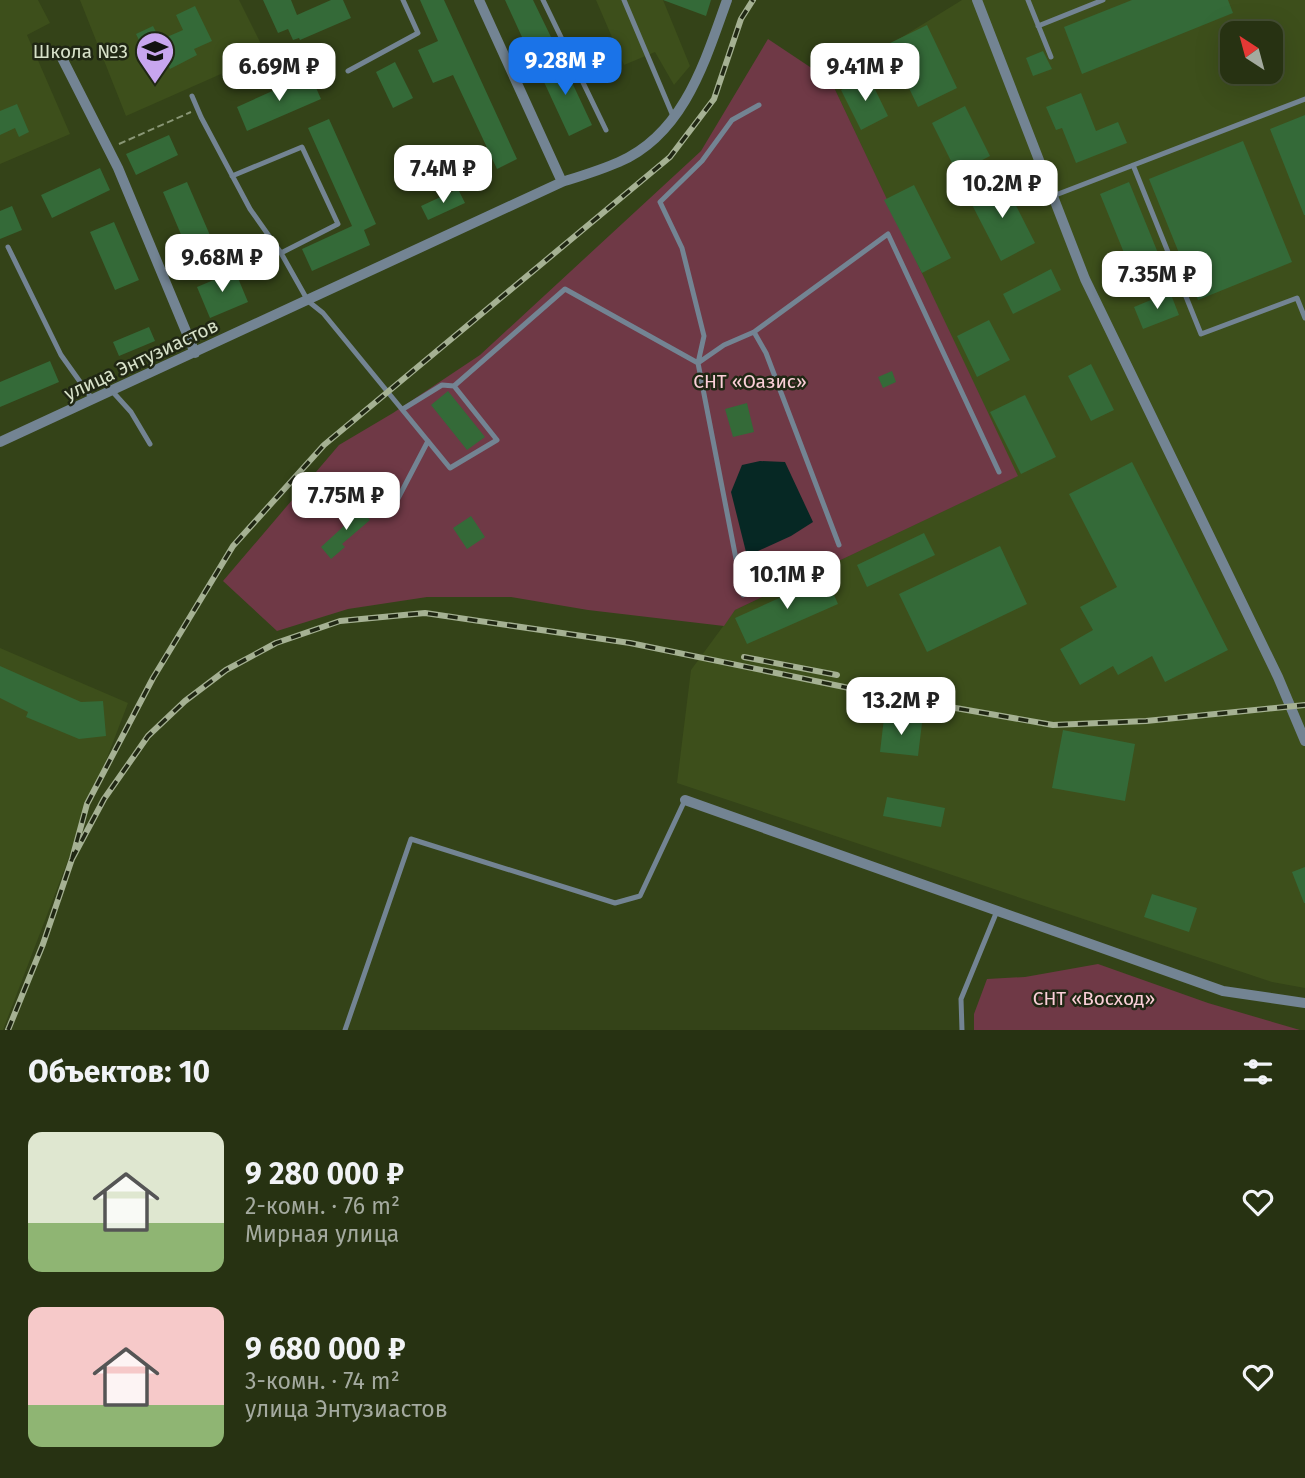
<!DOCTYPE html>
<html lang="ru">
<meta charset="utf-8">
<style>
:root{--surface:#273212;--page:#2f3a1b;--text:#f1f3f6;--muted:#a4aa9f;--line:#434d32;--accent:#1a73e8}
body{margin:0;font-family:"Fira Sans",sans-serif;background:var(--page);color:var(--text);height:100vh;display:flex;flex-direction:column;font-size:26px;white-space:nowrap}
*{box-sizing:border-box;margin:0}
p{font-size:23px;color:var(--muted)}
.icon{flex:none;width:38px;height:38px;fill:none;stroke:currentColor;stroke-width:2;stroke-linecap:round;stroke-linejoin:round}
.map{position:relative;height:1030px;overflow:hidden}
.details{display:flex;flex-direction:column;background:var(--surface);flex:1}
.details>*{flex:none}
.needle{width:46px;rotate:324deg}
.fabs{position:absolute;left:1220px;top:21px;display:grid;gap:14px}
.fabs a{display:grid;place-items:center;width:63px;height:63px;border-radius:14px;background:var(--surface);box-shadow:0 7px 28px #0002,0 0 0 2px var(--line);font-size:35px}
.price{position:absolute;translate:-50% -60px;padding:0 16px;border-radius:14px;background:#fff;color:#222;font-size:23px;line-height:46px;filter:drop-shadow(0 2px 4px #0008)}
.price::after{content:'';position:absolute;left:50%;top:42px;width:21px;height:16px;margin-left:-10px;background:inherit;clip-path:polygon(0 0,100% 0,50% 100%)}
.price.selected{background:var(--accent);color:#fff}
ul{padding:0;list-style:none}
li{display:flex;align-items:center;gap:21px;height:175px;padding:0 28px}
li span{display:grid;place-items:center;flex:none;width:196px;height:140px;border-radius:14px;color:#555}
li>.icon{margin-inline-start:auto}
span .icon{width:84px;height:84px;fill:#fffc;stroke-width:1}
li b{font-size:30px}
h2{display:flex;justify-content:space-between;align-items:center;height:84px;padding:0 28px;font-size:30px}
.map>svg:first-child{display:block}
.built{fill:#3d4f1b;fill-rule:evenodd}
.green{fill:#6f3946}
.water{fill:#062824}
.building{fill:#346a38}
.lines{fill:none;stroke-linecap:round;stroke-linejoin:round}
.path{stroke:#899675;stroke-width:2;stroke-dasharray:7 3.5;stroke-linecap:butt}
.service{stroke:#738493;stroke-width:5}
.minor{stroke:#738493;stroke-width:10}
.rail-casing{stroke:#a5b193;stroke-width:6}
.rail{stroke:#202714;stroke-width:3.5;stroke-dasharray:10;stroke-linecap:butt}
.labels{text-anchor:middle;stroke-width:5;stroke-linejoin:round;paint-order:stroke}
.poi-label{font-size:19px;fill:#d7e1c9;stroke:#202714;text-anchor:end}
.street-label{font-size:19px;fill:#d7e1c9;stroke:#202714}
.park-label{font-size:19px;fill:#fbcfd8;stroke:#202714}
</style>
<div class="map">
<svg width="1305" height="1030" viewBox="0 0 1305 1030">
<rect width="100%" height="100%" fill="#344318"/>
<path class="built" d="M0,0H38L50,23L27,35L70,134L0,164Z
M80,0H239L266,54L126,116Z
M596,0H663L690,66L674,85L655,52L624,65Z
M962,0H1305V988L1272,982L677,783L691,670L735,610L1017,476L831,81ZM1232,33H1270V72H1232Z
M0,648L128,703L3,1030H0Z"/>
<path class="green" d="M768,39L831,81L1018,476L735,610L724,626L588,610L511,597H427L348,609L277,631L223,581L339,445L393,413L480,355L701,151Z
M1098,964L1208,1003L1300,1030H974V1014L987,979L1025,977Z"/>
<path class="water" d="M760,461L785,462L813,522L791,536L747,556L731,492L742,465Z"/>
<path class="building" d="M263,0H291L297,15L331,0H343L351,18L300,40L299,38L293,40L288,29L278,33Z
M420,0H444L517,159L497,169L453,75L433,83L418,50L438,41Z
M505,0H533L551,37L527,48Z
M663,0H711L706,16Z
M1132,0H1228L1233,13L1082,74L1064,27Z
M195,6L212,41L194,49L197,55L170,69L167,62L153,69L136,34L153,26L160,40L183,30L176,15Z
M927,25L957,88L918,107L888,44Z
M1043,51L1052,69L1033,76L1026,58Z
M561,59L592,125L569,136L538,69Z
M395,62L413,98L393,108L376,72Z
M310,74L321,99L247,131L237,107Z
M869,77L888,116L861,130L841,90Z
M1081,93L1096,131L1118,122L1127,143L1076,163L1062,128L1056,130L1046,107Z
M17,104L29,132L19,137L15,128L0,135V111Z
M965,106L990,156L957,173L932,123Z
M1305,115V215H1304L1270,129Z
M329,119L376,224L364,230L370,245L312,271L302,249L352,226L308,128Z
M169,135L178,155L136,175L126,154Z
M1243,141L1292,262L1198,300L1149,179Z
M100,168L110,190L52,218L41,195Z
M1003,180L1035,243L1001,261L968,197Z
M187,182L212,240L188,251L163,192Z
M1129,182L1158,253L1129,265L1100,194Z
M914,185L951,258L922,273L884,200Z
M458,189L465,203L428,220L421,206Z
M12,206L22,230L0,239V211Z
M114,222L139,280L115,290L90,232Z
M1051,269L1061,290L1013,314L1003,294Z
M235,271L248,302L210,318L197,287Z
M1170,292L1179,315L1143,329L1134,307Z
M989,320L1010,360L977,377L957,336Z
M149,327L155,341L119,356L113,342Z
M50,361L59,382L0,407V382Z
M1091,364L1114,410L1091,421L1068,376Z
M892,371L896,382L883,388L878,377Z
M448,391L485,437L467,450L431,405Z
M1025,395L1056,457L1021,474L990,412Z
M747,403L754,432L733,437L725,409Z
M1132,462L1228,650L1165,682L1152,656L1118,675L1113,666L1080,685L1060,649L1093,630L1080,607L1117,587L1069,494Z
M358,506L370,520L342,544L345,547L331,559L321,547L345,525L341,521Z
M471,516L485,537L467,549L453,528Z
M924,533L935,555L867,587L857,565Z
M1000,546L1027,604L927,652L899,594Z
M826,577L838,604L747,644L735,618Z
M0,666L81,702L103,701L106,736L79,739L26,717L28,712L0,698Z
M884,718L922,723L918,756L880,752Z
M1063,730L1135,744L1125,801L1052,788Z
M887,797L945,808L941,827L883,816Z
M1305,867V903H1304L1292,872Z
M1152,894L1197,908L1189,932L1144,917Z"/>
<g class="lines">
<path class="path" d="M119,144L191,112"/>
<path class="service" d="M543,0L606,130
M624,0L673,116
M1028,0L1051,57
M1038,26L1103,0
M348,71L418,33L403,0
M192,96L201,117L250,209L281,253L308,301L323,313L450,468L497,440L454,386L565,289L698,363L743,595
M759,105L732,120L702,161L660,202L682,248L704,336L698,363L724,345L754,332L888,234L999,472
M1133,165L1201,334L1297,298L1305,318
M232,176L302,147L338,224L281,253
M1053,196L1305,99
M8,247L61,355L93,400
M754,332L766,353L839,545
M112,391L131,412L150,444
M403,409L442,385L454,386
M393,508L428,441
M345,1030L411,839L615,903L640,896L685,800
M962,1030L961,999L997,911"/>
<path class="minor" d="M479,0L562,182
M977,0L1085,279L1278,677L1305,741
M62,58L118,168L195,353
M0,442L562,182C581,176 601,170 619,162C684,134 705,61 727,0
M685,800L1223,991L1305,1003"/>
<g class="rail-casing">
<path id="rail" d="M744,657L837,675
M72,859L104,799L148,736L185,701L226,670L276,643L340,621L425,613L630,643L898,698L1053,725L1146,721L1305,705
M8,1030L43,944L72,859L87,804L153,678L233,546L324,445L670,157L714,99L741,19L753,0"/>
</g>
<use href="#rail" class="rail"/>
</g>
<defs>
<g id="school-pin" transform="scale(2.0125)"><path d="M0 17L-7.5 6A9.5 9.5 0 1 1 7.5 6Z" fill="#c8a6ef" stroke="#202714"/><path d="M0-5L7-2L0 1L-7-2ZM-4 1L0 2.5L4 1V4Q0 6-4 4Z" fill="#111"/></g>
</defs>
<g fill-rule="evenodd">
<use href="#school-pin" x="155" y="51"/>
</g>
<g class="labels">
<g class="poi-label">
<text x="128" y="58">Школа №3</text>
</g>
<g class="street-label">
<text transform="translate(141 359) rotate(-25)" y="7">улица Энтузиастов</text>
</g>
<g class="park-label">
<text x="750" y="388">СНТ «Оазис»</text>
<text x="1094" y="1005">СНТ «Восход»</text>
</g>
</g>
</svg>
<div class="fabs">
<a><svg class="needle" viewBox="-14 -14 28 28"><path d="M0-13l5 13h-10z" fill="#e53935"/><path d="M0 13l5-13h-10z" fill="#a4aa9f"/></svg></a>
</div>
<b class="price selected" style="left:565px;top:97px">9.28M ₽</b>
<b class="price" style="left:279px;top:103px">6.69M ₽</b>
<b class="price" style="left:865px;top:103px">9.41M ₽</b>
<b class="price" style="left:443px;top:205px">7.4M ₽</b>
<b class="price" style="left:1002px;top:220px">10.2M ₽</b>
<b class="price" style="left:222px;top:294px">9.68M ₽</b>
<b class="price" style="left:1157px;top:311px">7.35M ₽</b>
<b class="price" style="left:346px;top:532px">7.75M ₽</b>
<b class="price" style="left:787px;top:611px">10.1M ₽</b>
<b class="price" style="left:901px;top:737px">13.2M ₽</b>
</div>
<section class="details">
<h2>Объектов: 10<svg class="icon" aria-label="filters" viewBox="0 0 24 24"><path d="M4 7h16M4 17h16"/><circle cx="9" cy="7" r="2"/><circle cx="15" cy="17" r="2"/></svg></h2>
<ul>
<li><span style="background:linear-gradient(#dfe7d0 65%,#8fb573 0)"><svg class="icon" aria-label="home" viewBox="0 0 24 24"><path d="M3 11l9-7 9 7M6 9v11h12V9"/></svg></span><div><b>9 280 000 ₽</b><p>2-комн. · 76 m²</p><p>Мирная улица</p></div><svg class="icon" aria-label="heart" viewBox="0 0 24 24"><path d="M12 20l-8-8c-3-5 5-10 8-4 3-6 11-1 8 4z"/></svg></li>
<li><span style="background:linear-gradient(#f6c9c9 70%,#8fb573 0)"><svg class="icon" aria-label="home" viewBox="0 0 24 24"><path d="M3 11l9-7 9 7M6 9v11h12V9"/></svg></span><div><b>9 680 000 ₽</b><p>3-комн. · 74 m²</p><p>улица Энтузиастов</p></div><svg class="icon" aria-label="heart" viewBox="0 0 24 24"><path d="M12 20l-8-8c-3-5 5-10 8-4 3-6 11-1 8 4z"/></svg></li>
</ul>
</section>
